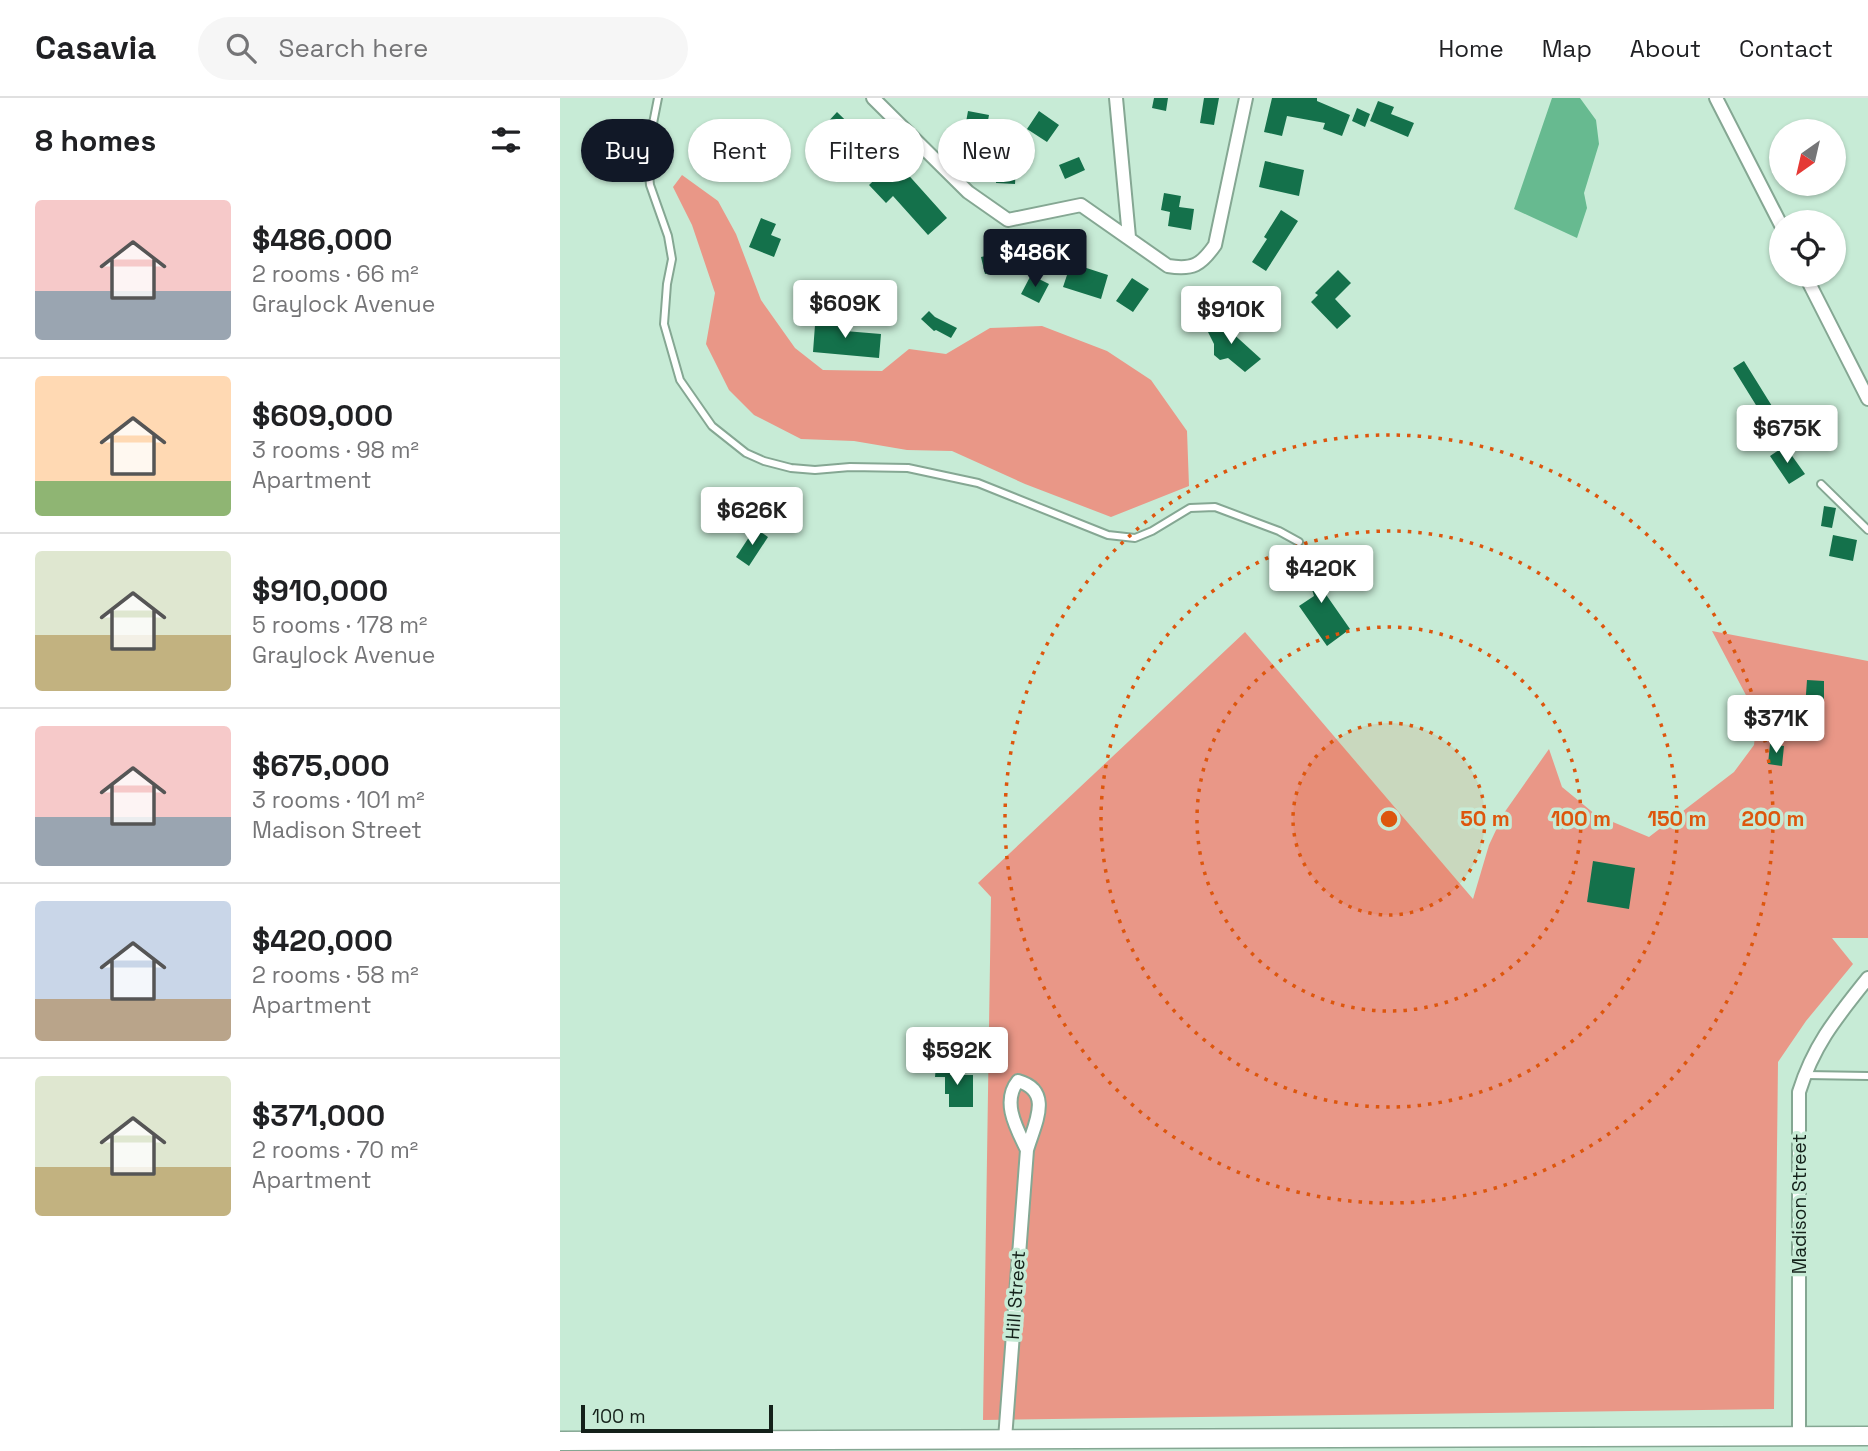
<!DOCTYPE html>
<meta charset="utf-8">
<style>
:root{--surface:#fff;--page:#f6f6f6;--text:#202124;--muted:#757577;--line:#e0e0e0;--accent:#111827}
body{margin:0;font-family:"Space Grotesk",sans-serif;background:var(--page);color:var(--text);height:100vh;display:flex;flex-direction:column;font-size:26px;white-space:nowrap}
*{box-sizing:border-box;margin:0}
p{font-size:23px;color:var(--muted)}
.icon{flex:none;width:38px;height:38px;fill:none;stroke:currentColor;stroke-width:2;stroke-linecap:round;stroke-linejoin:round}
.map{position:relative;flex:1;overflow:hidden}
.panel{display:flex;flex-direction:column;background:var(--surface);width:560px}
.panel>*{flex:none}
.top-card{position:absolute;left:21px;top:21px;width:665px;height:63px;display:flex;gap:14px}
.needle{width:46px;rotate:214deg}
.controls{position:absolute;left:1209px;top:21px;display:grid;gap:14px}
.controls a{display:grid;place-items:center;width:77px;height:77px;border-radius:50%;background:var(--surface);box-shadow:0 2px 5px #0004;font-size:35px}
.scale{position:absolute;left:21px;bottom:18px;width:192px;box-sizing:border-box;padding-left:7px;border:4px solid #14211a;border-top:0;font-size:19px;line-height:24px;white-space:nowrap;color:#14211a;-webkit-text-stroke:5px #c7ebd6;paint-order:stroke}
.price{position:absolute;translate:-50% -60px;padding:0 16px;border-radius:7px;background:#fff;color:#222;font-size:23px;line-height:46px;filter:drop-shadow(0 2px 4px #0008)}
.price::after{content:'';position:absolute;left:50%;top:42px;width:21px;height:16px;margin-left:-10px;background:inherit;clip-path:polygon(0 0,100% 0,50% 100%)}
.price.current{background:var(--accent);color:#fff}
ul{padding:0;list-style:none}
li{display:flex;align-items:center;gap:21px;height:175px;padding:0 35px}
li+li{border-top:2px solid var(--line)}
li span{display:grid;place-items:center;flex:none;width:196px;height:140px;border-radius:7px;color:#555}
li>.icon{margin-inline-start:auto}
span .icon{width:84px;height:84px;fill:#fffc;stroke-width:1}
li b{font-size:30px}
h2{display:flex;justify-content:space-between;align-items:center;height:84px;padding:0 35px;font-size:30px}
.chip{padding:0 24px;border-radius:32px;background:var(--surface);box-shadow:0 2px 5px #0004;font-size:24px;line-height:63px}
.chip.current{background:var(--accent);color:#fff}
header{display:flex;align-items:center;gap:42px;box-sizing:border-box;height:98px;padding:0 35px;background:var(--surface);border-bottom:2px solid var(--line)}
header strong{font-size:33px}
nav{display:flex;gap:38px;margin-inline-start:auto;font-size:24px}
.search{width:490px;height:63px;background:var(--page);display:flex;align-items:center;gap:18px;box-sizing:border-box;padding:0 24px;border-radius:38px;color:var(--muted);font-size:26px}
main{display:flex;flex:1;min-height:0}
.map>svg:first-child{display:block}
.green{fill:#e99787}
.water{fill:#67ba90}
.building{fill:#14714b}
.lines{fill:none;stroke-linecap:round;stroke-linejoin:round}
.lane-casing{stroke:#85a793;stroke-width:10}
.street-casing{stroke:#85a793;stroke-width:16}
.secondary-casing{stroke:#85a793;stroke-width:21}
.lane{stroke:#fff;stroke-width:6}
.street{stroke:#fff;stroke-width:12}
.secondary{stroke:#fff;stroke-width:18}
.ring{fill:none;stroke:#dd560d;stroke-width:3.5;stroke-dasharray:3.5 7}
.labels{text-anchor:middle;stroke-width:7;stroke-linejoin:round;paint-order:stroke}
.street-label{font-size:19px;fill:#14211a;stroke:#c7ebd6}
.centre{fill:#dd560d;stroke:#c7ebd6;stroke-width:3.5}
.ring-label{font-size:21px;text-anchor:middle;font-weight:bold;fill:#dd560d;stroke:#c7ebd6;stroke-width:7;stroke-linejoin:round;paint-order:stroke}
</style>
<header>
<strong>Casavia</strong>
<div class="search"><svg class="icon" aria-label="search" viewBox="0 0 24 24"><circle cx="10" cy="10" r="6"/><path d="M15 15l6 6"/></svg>Search here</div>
<nav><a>Home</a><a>Map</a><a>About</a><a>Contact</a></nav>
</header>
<main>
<section class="panel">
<h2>8 homes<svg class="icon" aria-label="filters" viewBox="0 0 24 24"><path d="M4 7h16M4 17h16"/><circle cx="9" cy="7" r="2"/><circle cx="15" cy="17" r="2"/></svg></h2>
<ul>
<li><span style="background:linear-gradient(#f6c9c9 65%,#9aa5b1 0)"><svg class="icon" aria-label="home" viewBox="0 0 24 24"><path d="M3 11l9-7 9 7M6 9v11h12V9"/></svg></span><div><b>$486,000</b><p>2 rooms · 66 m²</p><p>Graylock Avenue</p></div></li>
<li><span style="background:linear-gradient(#ffd9b3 75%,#8fb573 0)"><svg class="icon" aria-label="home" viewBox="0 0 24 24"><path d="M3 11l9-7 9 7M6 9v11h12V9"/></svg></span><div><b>$609,000</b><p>3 rooms · 98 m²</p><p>Apartment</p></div></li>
<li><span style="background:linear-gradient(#dfe7d0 60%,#c2b280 0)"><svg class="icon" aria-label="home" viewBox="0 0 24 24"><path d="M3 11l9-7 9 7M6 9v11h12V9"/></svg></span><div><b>$910,000</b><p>5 rooms · 178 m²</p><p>Graylock Avenue</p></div></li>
<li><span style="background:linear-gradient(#f6c9c9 65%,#9aa5b1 0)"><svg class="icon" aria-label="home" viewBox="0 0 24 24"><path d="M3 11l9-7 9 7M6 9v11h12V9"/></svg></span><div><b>$675,000</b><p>3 rooms · 101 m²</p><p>Madison Street</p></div></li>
<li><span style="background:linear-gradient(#c9d6e8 70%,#b9a48a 0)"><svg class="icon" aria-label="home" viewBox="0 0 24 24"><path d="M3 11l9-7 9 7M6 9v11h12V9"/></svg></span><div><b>$420,000</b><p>2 rooms · 58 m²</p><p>Apartment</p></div></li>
<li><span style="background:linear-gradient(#dfe7d0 65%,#c2b280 0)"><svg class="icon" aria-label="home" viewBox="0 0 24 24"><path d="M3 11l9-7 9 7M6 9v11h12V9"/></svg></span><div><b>$371,000</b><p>2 rooms · 70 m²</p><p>Apartment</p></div></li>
</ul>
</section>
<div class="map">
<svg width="1308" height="1353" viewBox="0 0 1308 1353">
<rect width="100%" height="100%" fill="#c7ebd6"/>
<path class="green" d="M122,77L158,103L176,136L201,202L235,250L263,272L322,273L349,251L386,256L430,230L482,228L547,253L591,282L627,333L629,388L551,419L465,386L392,353L347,352L294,343L241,341L194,317L169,292L146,246L155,195L132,127L113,89Z
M1152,533L1308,563V840H1272L1293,866L1246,923L1218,964L1214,1311L423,1322L431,799L418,785L685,534L913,801L929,747L944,715L989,651L1002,689L1036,717L1089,739L1174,674L1194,647L1197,618Z"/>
<path class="water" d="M992,0H1020L1036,22L1039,46L1024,95L1027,110L1017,140L954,111Z"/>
<path class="building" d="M594,0H608L606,13L592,10Z
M644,0H659L654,27L640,25Z
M712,0H757V3L790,17L782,38L763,31L765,25L727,18L722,38L704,34Z
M818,3L834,9L831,16L854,25L848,39L810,23Z
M797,10L810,16L805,29L792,23Z
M408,13L429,17L426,33L458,36L455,86L436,85L437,59L401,52Z
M479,13L499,27L487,44L467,31Z
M277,14L315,51L299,68L287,56L278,66L265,54L278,40L265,27Z
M519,59L525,72L505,81L499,67Z
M335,62L387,120L368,137L333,98L326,105L309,87Z
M705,63L744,72L739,98L699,89Z
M604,95L621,98L619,109L634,111L631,132L608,128L610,114L601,112Z
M721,112L738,123L706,173L692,164L707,141L704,139Z
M201,120L216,126L211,137L221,141L214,159L189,149Z
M464,150L468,167L425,176L421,159Z
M511,165L548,177L541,201L503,189Z
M778,172L791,185L775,201L791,218L777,231L751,204L758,197L755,195Z
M471,177L489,186L479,205L461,196Z
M572,180L589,191L573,214L556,203Z
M369,213L375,219L397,230L391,240L376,232L374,233L361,221Z
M271,215L287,216L285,233L321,236L319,260L253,254L255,227L270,228Z
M662,220L669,232L701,261L685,274L668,260L660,262L654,257V246L645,228Z
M1184,263L1228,334L1217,341L1173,270Z
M1225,348L1245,376L1229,386L1210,358Z
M1264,408L1276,410L1272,430L1261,428Z
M195,430L208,439L189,468L176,459Z
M1273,437L1297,442L1293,463L1269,458Z
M750,454L767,498L790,531L767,548L739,508L754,498L745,469L739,471L735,458Z
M1247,582L1264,583V610H1245Z
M1210,646L1224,648L1222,668L1208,666Z
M1033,763L1075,770L1069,811L1027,804Z
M376,968H391L390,977H413V1009H389V996H385V979H375Z"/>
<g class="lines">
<g class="lane-casing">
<path id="lane" d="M98,0L87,56L90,87L108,138L112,161L107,186L104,226L120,282L152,328L186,355L204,363L231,370L255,372L290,369L348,370L418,385L548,437L575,440L592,433L630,410L655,409L719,433L739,444
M1261,386L1308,432
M1246,977L1308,978"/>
</g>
<g class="street-casing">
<path id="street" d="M313,0L408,94L448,122L521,107L608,168C633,172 641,167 655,147L686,0
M556,0L569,139
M1156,0L1222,129
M1245,177L1308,301
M1239,1338V994C1254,946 1277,919 1308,880
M445,1341L467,1052C474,1027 494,993 458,983C441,1004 457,1031 467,1052"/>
</g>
<g class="secondary-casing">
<path id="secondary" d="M0,1343L1308,1338"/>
</g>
<use href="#lane" class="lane"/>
<use href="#street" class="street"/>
<use href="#secondary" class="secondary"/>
</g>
<circle cx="829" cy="721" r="96" fill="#dd560d" fill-opacity=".12"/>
<g class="ring">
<circle cx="829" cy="721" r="96"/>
<circle cx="829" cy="721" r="192"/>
<circle cx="829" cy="721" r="288"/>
<circle cx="829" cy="721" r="384"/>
</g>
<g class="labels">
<g class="street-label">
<text transform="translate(1239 1106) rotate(-90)" y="7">Madison Street</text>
<text transform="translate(455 1197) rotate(-86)" y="7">Hill Street</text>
</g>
</g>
<circle cx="829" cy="721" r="10" class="centre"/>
<g class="ring-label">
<text x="925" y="728">50 m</text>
<text x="1021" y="728">100 m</text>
<text x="1117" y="728">150 m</text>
<text x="1213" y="728">200 m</text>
</g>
</svg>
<div class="controls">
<a><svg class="needle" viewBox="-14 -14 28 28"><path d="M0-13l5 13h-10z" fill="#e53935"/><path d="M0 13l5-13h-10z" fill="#757577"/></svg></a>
<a><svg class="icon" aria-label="locate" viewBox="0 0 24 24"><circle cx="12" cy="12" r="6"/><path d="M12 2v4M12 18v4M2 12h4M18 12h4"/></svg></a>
</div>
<div class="scale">100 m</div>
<b class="price current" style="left:475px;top:191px">$486K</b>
<b class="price" style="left:285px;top:242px">$609K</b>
<b class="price" style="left:671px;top:248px">$910K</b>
<b class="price" style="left:1227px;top:367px">$675K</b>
<b class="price" style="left:192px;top:449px">$626K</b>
<b class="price" style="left:761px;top:507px">$420K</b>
<b class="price" style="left:1216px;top:657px">$371K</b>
<b class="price" style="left:397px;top:989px">$592K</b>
<div class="top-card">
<a class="chip current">Buy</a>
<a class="chip">Rent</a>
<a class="chip">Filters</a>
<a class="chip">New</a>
</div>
</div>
</main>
